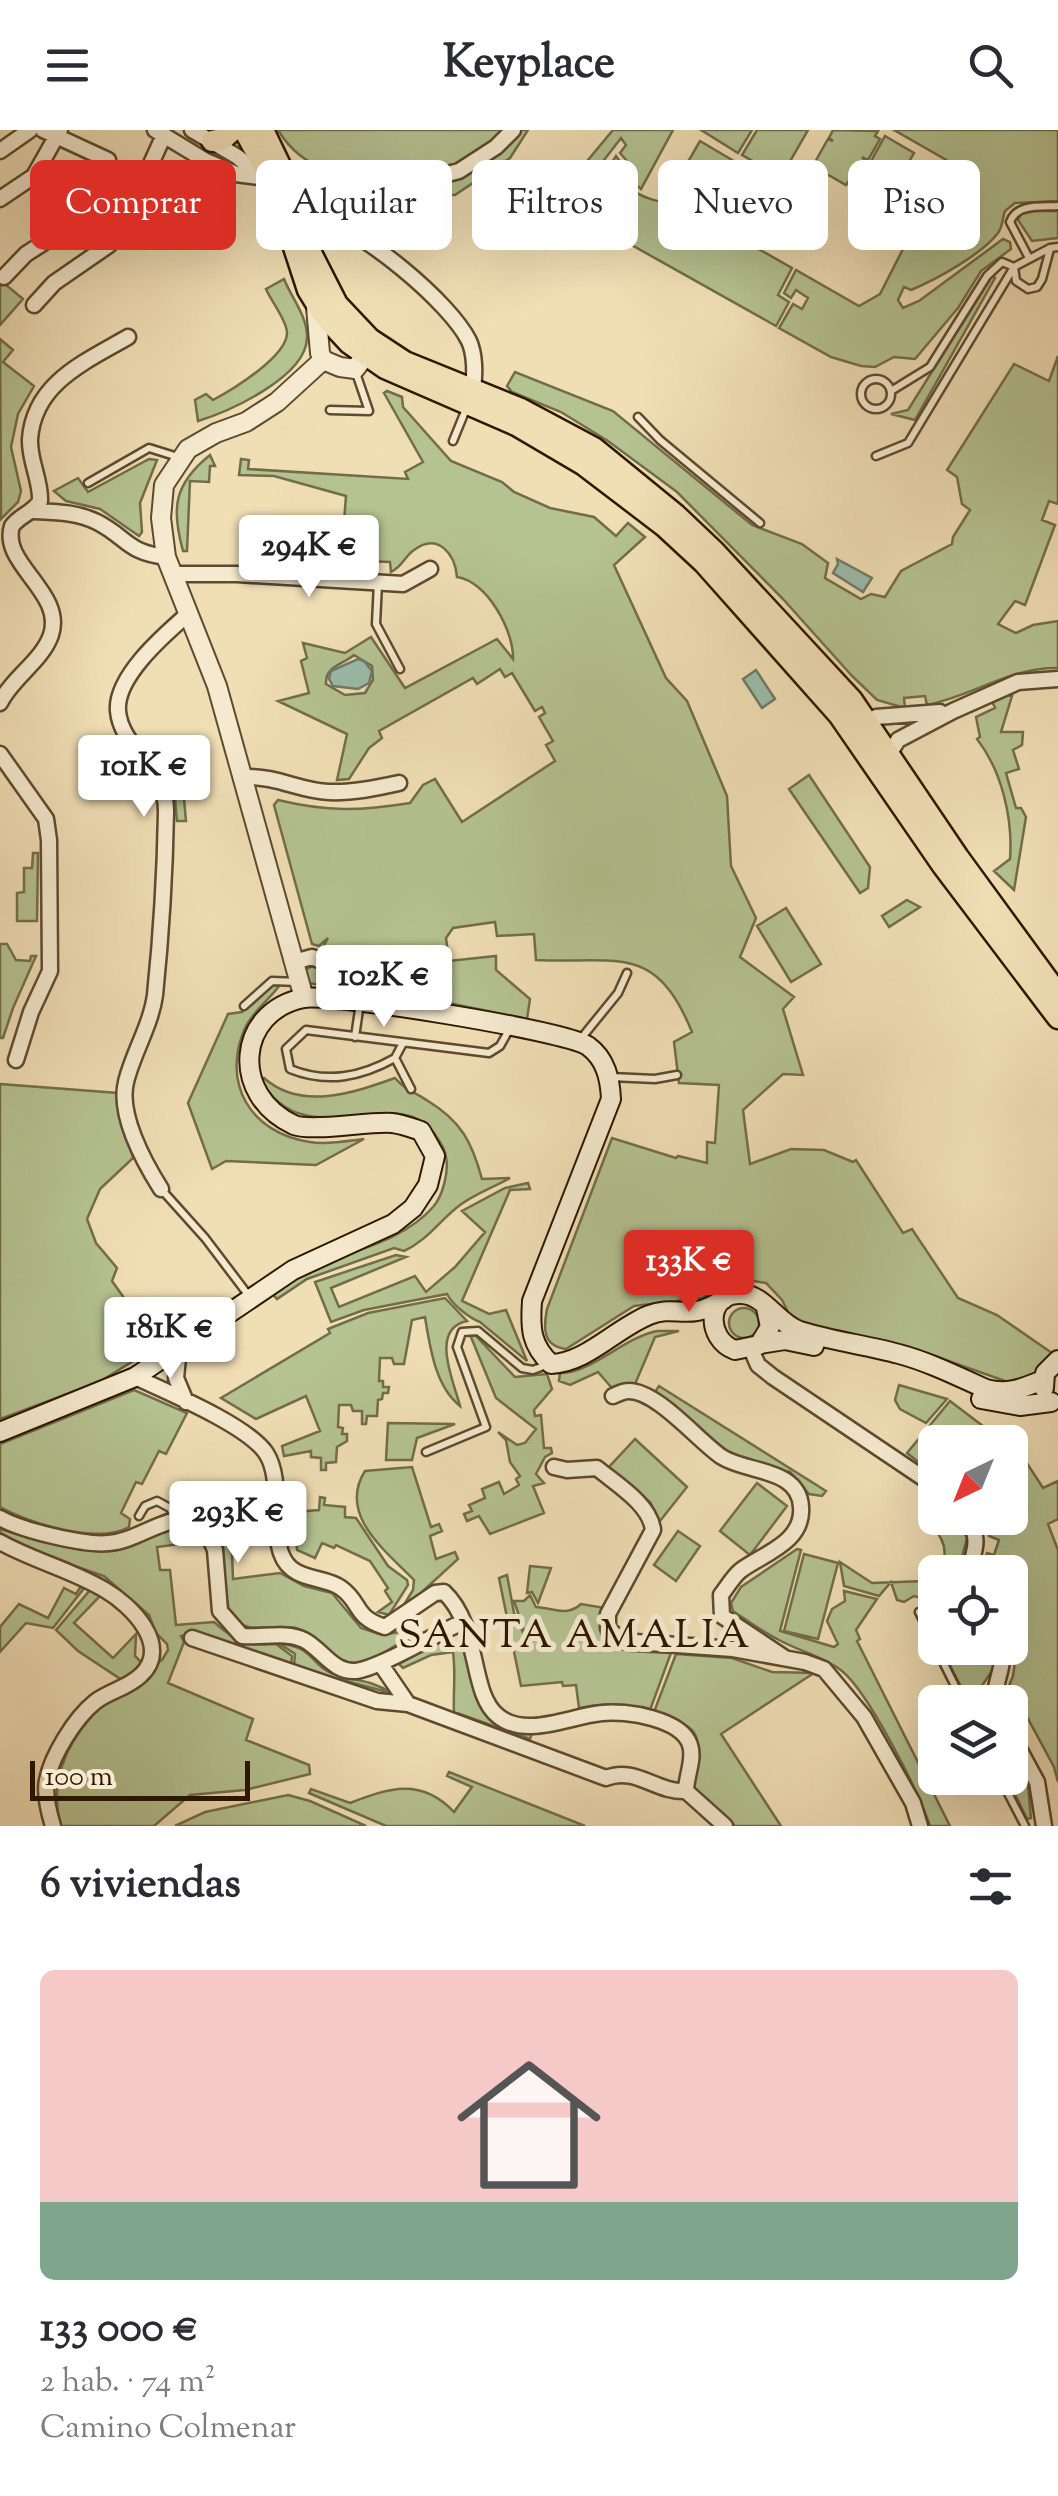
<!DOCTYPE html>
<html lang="es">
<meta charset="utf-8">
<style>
:root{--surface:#fff;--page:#f2f2f3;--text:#2b2b33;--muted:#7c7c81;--line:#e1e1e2;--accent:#d93025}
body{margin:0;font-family:"Sorts Mill Goudy",serif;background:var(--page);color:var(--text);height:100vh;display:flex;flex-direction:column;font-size:38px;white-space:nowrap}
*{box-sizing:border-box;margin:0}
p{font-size:32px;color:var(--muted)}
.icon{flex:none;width:55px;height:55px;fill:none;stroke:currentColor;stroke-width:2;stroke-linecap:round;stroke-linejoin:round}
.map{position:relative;height:1696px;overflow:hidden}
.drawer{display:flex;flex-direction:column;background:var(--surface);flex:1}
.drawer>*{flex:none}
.banner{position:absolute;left:30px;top:30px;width:1000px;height:90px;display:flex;gap:20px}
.needle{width:65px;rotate:223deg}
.buttons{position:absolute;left:918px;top:1295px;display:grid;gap:20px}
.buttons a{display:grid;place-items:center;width:110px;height:110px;border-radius:15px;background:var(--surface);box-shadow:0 10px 40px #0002;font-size:50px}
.scale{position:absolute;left:30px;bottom:25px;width:220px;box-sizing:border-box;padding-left:10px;border:5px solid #2e1801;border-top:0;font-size:28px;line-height:35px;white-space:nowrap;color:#2e1801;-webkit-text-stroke:8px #f5eacf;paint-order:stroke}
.price{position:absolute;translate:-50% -85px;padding:0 22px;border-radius:10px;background:#fff;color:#222;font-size:32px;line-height:65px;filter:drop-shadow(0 2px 5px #0008)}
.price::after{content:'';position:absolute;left:50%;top:60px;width:30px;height:22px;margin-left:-15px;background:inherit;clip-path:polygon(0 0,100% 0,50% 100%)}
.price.current{background:var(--accent);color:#fff}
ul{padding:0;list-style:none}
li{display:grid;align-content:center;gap:20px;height:530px;padding:0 40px}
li+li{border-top:2px solid var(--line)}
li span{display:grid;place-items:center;height:310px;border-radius:15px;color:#555}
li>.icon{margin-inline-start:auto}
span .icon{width:180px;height:180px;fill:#fffc;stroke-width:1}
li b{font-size:42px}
h2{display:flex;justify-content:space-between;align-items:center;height:120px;padding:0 40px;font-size:42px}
.chip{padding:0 35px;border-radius:15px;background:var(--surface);box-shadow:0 10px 40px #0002;font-size:35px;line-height:90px}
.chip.current{background:var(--accent);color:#fff}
header{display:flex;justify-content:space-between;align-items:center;height:130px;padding:0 40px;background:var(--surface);font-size:45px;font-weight:700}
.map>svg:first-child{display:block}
.green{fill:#b5c291;stroke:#726d49;stroke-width:2.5;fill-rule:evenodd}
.water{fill:#9abcab;stroke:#6f7a67;stroke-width:2.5}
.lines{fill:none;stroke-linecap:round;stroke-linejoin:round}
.service-casing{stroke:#5e4a2e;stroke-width:11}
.minor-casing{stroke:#5e4a2e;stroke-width:19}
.tertiary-casing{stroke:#5e4a2e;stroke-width:22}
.secondary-casing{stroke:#2e1801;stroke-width:22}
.primary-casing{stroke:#2e1801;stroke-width:25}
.service{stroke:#f5eacf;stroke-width:6}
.minor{stroke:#f5eacf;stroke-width:14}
.tertiary{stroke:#f5eacf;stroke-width:18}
.secondary{stroke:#f5eacf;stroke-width:18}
.primary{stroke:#f0deb5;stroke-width:20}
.labels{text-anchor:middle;stroke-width:10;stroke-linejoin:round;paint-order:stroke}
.neighbourhood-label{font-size:40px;letter-spacing:2.5px;fill:#2e1801;stroke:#f5eacf}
</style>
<header><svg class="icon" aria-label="menu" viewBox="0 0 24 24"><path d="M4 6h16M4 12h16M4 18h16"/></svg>Keyplace<svg class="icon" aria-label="search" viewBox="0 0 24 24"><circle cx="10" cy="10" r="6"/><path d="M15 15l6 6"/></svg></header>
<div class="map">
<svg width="1058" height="1696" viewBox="0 0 1058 1696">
<rect width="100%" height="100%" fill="#f0deb5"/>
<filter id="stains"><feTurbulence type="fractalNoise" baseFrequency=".002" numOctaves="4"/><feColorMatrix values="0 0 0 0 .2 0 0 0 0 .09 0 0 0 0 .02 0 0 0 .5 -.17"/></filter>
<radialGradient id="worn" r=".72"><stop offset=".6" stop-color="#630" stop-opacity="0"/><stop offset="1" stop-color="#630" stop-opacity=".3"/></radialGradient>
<path class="green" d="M278,0H528L510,28L455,65H430L416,44C361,43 311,54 278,0Z
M613,0H673L641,59L635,54L633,38L620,23L626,15L621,8L591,47L593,56L587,59L568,54Z
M701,0H752L738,23Z
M757,0H808L781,47L742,25Z
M833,0L878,1L875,6L880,9L868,30L862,27L866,32L854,54L849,51L846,55L818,39L820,34L815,32L828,9L833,11L829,8Z
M894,0H1058V71L1015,73L1005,81C1002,89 1003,96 998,103C981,125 937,149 911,160L904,157L898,170L903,178L919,171L1003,109L1010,112L1011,119L981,141L958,178L915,229L894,227L875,237L861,236L831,227L779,198L793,174L802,179L808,168L796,160L791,168L784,163L796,140L859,176L880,164L948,31Z
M885,6L914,23L884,76L855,60Z
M700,11L776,56L754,94L678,49Z
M616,26L627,41L630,58C640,67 663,75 675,71L792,138L778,165L789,172L776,196L596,95L605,63L603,46Z
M1035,81H1058V108L1032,111L1018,90L1021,84Z
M992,146L995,148L915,290L891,284L908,280Z
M284,149C291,167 308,187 307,208C306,247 230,281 198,291L195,270L206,264L213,270C232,260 288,226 287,202C286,189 271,171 266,159Z
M0,150L23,169L0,195Z
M0,209L13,220L3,232L34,256L18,284L11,317L21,361L18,372L1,389Z
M1058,226V374L1049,371L1042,390L1055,395L1025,475L1015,471L998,494L1016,503L1033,495L1058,491V538C1010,537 973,566 927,575L925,566L904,568L905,578L877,570L852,546L783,469L677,362L608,311L561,282L512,262L507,256L515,242L613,281L752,395L802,414L828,433L825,448L861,469L871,464L885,467L901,441L952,414L953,407L970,380L962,374L957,347L947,340L1014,234L1049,251Z
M387,261L402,267L403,277L451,331L502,352L514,362L550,378L594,387L616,406L628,393L645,407L614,435L666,548L687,571L727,666L731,736L756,788L740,827L794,867L783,879L803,945L783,944L743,980L750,1034L791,1019L824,1020L853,1032L856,1030L903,1103L912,1099L958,1168L997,1185L1052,1223C1039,1242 1029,1254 1005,1251L926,1223L802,1195L792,1190L782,1170L766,1153L742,1149L721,1154L703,1168L634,1176L566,1219C543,1216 543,1199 547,1179L612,1008L676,1028L678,1026L707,1033V1012L715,1013L719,955L679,953L674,912L692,902C655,812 618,834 536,830L534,804L497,806L495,792L453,798L446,808L449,831L496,826V840L530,869L527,889L404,864L321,821L328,808L319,816L312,814L274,675L278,670C328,682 360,681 410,673L423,655L435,649L462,692L555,631L546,615L553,611L539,587L545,583L542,577L535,581L512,543L505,547L500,539L477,554L473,548L379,601L382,608L369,618L349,649L337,650L347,604L278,571L309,563L301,531L307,528L303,513L345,523L371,507L405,558L497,509L513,529C514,501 487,451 457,447C455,424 438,402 414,420C404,427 403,436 391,442L390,432L341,430L346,366L274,346L239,345L241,329L249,330L248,339L408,349L405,342L423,332L384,263ZM354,525L372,536L373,550L365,563L345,565L326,554C325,536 342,535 354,525Z
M210,325L215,336H210L209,352L190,351L187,421H183C171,378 174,354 210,325Z
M149,329L157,330L140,373L142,402L139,406L100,379L66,371L54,361L78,348L88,362Z
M1007,565L1012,566L1001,602H1023L1022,615L1013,620L1019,639L1006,643L1016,678H1021L1026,687L1014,760L994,741L1010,729C1013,689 1002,641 977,609L980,607L976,587L995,578L992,571Z
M170,629L183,658L186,691H177L174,657L162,631Z
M809,645L870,737L868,758L860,763L789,659Z
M33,723H38L37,791H17V763L24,762V738H32Z
M907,770L920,777L889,797L882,786Z
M786,778L821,834L791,852L757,796Z
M0,814H7L16,830L30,831L31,826H36L13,878L3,908H0Z
M315,835L346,860L309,853L305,840Z
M273,855L279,856C268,871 253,881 245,898C221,953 250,1003 310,1012C327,1015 347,1011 364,1009L316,1035L226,1031L212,1039L188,973L228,884L242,882Z
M264,948C301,981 353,963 395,948C406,961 415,962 428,971C461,991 472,1012 482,1049L510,1048C494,1057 475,1064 460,1075C440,1090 428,1110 404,1121L394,1118L307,1149L277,1169L270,1161C281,1155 292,1148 303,1142C345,1122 402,1113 433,1077C443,1066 449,1041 446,1027C445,1019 441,1013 436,1006C400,948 305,1030 261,950Z
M0,954L118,963L133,1028L100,1059L87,1089L96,1113L117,1138L112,1151L149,1203L143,1225L99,1252L0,1289Z
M528,1053L530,1059L510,1060L462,1171L489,1184L506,1180L527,1231L480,1192C469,1188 452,1174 447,1164L364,1180L331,1192L315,1152L396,1125L406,1127L331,1158L339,1177L415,1146L426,1162L455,1137L485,1102L462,1081L505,1058Z
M445,1168L467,1191C429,1199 454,1252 460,1276C435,1256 430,1217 425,1187L412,1190L404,1234H394L392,1228H380L379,1251H383V1257H389L388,1263H383L382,1269L378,1270L377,1286H367L366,1294H362V1281H353L351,1275H339L338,1297L343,1298L342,1304H347V1311L337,1317L336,1332L326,1333V1340H321V1328L311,1327V1321L284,1326L282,1316L320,1301L306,1266L256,1289L221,1268L330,1203L328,1199L368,1183Z
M729 1193a15 15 0 1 1 30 0a15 15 0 1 1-30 0Z
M657,1201H679L655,1207L635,1254L611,1257L598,1242L570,1255L559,1251L560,1243C588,1245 625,1207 657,1201Z
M475,1205L515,1247L547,1244L552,1259L534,1280L535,1286L541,1285L544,1318H551L552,1323L545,1327L536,1344L544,1353L533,1356L544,1383L490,1404L479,1386L467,1391L464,1384L472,1381L469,1375L485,1368L482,1359L499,1352L504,1364L519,1355L516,1349L520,1346L510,1332L506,1310L498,1302L517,1315L525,1313L536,1299L496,1268L471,1207Z
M899,1255L947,1269L926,1293L900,1279L895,1270Z
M659,1256L826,1361L822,1366L809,1364L790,1342L757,1336L730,1326L653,1265Z
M134,1260L187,1283L166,1324L159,1321L142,1354L136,1352L121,1383L130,1389L129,1397C97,1415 30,1393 0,1377V1314Z
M950,1271L1004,1312H935V1339L931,1342L907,1323Z
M388,1293L455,1294L417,1308L412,1330H386Z
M635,1309L687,1357L660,1391L650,1372L609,1337Z
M1010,1317L1023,1327L1043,1358L1058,1351V1389L1048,1394L1058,1420V1652L1054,1637L1014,1563H1006L1013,1546L1016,1524L1010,1506V1442H980L987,1423L994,1425L999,1410L989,1406L983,1388H1010Z
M412,1337L431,1397L439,1394L442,1401L430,1406L436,1429L455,1422L458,1429L399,1483L413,1460L414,1450C387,1422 337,1385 365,1341Z
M757,1353L787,1376L750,1425L720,1401Z
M320,1367L325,1368L324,1375L345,1377V1387L356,1388L388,1436L407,1450L408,1455L389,1485L378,1482L392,1472L385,1461L388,1458L370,1431L336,1415L334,1418L322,1413L315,1428L297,1420L295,1382L319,1380Z
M934,1370L935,1388H956L967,1408L959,1438L940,1440C952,1417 939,1401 921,1387Z
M217,1393L229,1399L231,1395L233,1449L280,1443L304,1456L332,1463L361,1498L382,1505L399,1502L403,1511C389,1519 371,1534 354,1533C330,1531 320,1504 296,1498C276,1493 244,1507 231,1485C223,1470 221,1413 217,1393Z
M180,1396L198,1406L202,1411L157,1417L160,1440H170L176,1495L214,1492C238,1513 245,1516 276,1514L292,1526L291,1536L195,1502L181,1506L184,1512L168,1553L253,1589L246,1610L309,1635L310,1644L245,1660L190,1665L154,1696H61C40,1622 104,1565 162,1530L168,1520L167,1514L156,1503L149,1485L104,1446L34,1422L0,1403V1399C28,1407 84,1425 111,1420C136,1416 156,1400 180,1396Z
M678,1401L700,1416L676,1451L654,1435Z
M797,1419L801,1420L780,1501L834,1517L838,1514L827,1491L832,1479L845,1471L844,1461L877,1469L856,1500L860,1509L857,1511L950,1696H930C918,1661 869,1563 842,1541C824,1527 799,1521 779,1510C763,1502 748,1491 733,1481L731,1473L741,1457Z
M804,1424L838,1433L818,1509L784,1501Z
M840,1432L872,1453L925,1451L931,1443L935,1445V1505L929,1492L930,1478L921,1468L914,1466L904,1472L897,1470L891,1452L879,1466L844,1456Z
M530,1436L551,1438L538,1473L532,1462L527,1463Z
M507,1445L514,1483L529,1515L514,1471H524L530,1465L536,1477C553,1478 567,1487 581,1474L605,1478L601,1504L617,1517L628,1521L671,1523L650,1580C625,1574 604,1572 579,1578L576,1555L563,1556L562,1552L521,1556L499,1448Z
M81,1456L85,1457L53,1498L26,1493L0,1522V1497L19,1474L48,1488L64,1458L76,1464Z
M90,1460L100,1466L74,1493L113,1528L136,1504L135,1526L143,1534L137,1545L122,1550L78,1521L56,1500Z
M446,1512L456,1514L467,1524C479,1572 472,1596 532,1603L530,1609L454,1582C453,1561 456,1544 453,1522L431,1525L403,1538L399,1534L435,1513Z
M280,1514C315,1516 311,1538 337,1545C357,1551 372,1550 391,1563L294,1537L295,1524Z
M941,1518H992L994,1538L979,1560L985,1572H969Z
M676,1524L732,1528L772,1542L814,1543L721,1604L781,1696H735L695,1660C687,1613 722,1604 654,1582Z
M1010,1624L1028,1656L1031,1688L1027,1689L1007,1648H1010Z
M449,1642L585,1696H386L309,1663L311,1659L350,1673C389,1658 421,1647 454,1682L472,1657L447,1646Z
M288,1665L310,1671L366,1696H175L205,1682Z"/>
<path class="water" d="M837,429L872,448L863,462L833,443L838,434Z
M358,529L364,531L372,541L369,553L358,559L333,556L329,549L331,541Z
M756,540L775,569L762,578L743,549Z"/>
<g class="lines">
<g class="service-casing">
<path id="service" d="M1029,128L1010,92C1017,73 1041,77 1058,76
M861 264a15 15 0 1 1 30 0a15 15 0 1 1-30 0Z
M891,261L930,237L987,146L1002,132L1014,137L1016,151L1028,159L1037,157L1042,149L1050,119
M330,280L369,281L355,240
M638,287L660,310L760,393
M453,311L466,279
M876,326L908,313L1014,137L1050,118L1058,117
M88,353L149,318L181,328
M378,453L376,494L400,539
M244,876L272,851L299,852
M355,907L360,873
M579,911L618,863L627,843
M403,913L395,928L411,959
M395,928C361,947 327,954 290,939L286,919L306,900L489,923L500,916L509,900
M611,947L655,949L677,945
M161,1059L205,1108L249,1166
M426,1322L486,1297L457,1217L462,1202L478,1201L522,1238L533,1240L549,1234
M139,1386L145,1376L157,1371L170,1378L175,1388
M919,1482L935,1515
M936,1518L963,1572
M1000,1648L1025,1696"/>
</g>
<g class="minor-casing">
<path id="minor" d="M155,0L206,31L236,44L334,57L421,51L459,41L496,17L513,0
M192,0L238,27L258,45
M0,21L30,0
M308,53C316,65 324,80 315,93
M0,69L34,46L60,0
M319,87C361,99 450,172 469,211C475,224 475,244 473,257
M4,147L26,124L70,96L85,76L108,30L43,0
M34,175L54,153L109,115L121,100L164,5
M34,381C55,382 77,382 97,392C128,408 126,422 166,427
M173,444H237L403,454L430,439
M0,573C12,548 42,531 51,505C65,462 0,434 12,396C20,385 33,383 40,371C41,350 29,331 30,309C34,253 85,232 128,207
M859,595L876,587L940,582
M0,624L46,689L49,710L50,841L31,882L16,930
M888,626L898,610L953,581L1018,552L1058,549
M243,647C279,646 299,661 329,662C352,663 376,658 399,653
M294,832L312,827L321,831L394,875
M161,1059C144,1032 118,984 126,952C133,923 151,895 155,865C161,807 165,740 166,682C167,638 121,618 118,581C115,547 164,505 188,484
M179,1217L176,1248L186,1272
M751,1219L758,1235L773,1247L935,1356
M135,1247C167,1262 247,1295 266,1323C287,1355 264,1418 292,1439C306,1450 327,1448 341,1458C362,1473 353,1487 385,1497L435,1463L444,1462C481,1497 469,1563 498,1586C526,1609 570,1586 602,1583C626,1580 682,1589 690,1615C695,1629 686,1646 686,1661L725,1696
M613,1266C618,1264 623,1261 628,1261C657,1260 699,1312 722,1327C747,1343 799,1338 801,1377C804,1413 762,1424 740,1441C733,1447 727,1457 721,1465L722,1486L785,1528
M554,1337L567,1340L597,1338C616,1354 650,1374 653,1400L608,1484V1498L621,1511L733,1519L805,1532L824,1539L864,1587L913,1673L920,1696
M0,1388C21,1400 85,1416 109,1413C135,1411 156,1392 185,1388L208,1404L215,1420L220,1481L242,1506C261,1508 286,1501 304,1510C322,1519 333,1543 356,1541C380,1538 437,1503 463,1492
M0,1412C34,1431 72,1440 105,1460C131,1475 172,1516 141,1545C128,1558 109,1561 95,1572C75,1588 52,1625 47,1650C44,1664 49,1683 53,1696
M969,1442C975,1417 980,1413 969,1388
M192,1508L377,1571L408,1574L606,1648C635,1636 657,1663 686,1661
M380,1533L408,1574
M996,1572C992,1553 1007,1537 1000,1518
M1010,1602L1037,1652L1044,1696"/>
</g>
<g class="tertiary-casing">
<path id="tertiary" d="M316,177L320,223L323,230
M323,230L340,237L355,239L365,226L370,212
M304,868L217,556L166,427L161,388L164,355L188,319L216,303L246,292L277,272L323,230"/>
</g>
<g class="secondary-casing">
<path id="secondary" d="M766,1178L770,1197L759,1215L735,1220C705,1209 706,1162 742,1164C765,1165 778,1194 800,1201C832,1211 866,1215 899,1224C929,1232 957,1246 986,1259C1008,1265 1023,1258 1043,1250
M760,1214L785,1210L814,1216
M1044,1258L1045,1243L1058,1230
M981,1269L1020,1276L1051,1272
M0,1302L135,1247L293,1140L393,1094L413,1078L428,1055L435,1026L421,1001C412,998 402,994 392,993C369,991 312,1002 294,995C230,966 236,881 304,868C333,863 566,901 588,916C606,929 610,949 611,969L532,1171C530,1199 531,1215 551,1234C586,1233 615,1199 649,1185C677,1174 688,1193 724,1169"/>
</g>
<g class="primary-casing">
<path id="primary" d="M244,0L273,53L308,160L324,186L349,213L385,238L516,295L584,335L664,396L704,433L839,585L943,736L1058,888
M263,0L287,50L312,125L337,174L370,209L405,232L521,279L594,318L676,385L714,421L852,570L958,727L1058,864
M212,11L223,9L233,0"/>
</g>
<use href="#service" class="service"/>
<use href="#minor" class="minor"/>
<use href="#tertiary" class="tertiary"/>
<use href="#secondary" class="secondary"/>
<use href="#primary" class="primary"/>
</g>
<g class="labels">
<g class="neighbourhood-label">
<text x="575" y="1517">SANTA AMALIA</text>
</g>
</g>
<rect width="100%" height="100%" filter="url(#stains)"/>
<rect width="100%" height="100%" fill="url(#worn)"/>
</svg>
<div class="buttons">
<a><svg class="needle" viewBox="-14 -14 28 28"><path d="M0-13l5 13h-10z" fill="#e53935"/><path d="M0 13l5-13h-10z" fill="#7c7c81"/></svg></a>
<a><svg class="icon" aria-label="locate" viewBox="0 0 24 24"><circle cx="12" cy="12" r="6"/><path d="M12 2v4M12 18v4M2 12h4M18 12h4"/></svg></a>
<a><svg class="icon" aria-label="layers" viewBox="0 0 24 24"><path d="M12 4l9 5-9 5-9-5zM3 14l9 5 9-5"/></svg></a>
</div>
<div class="scale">100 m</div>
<b class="price" style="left:309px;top:470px">294K €</b>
<b class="price" style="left:144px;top:690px">101K €</b>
<b class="price" style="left:384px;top:900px">102K €</b>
<b class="price current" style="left:689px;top:1185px">133K €</b>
<b class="price" style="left:170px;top:1252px">181K €</b>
<b class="price" style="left:238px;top:1436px">293K €</b>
<div class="banner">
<a class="chip current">Comprar</a>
<a class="chip">Alquilar</a>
<a class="chip">Filtros</a>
<a class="chip">Nuevo</a>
<a class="chip">Piso</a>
</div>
</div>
<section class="drawer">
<h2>6 viviendas<svg class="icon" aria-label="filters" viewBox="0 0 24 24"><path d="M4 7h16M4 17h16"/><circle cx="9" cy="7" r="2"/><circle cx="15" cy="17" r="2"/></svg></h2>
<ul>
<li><span style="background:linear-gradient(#f6c9c9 75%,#7fa58c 0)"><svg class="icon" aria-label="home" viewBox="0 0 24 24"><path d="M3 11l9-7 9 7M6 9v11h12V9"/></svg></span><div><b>133 000 €</b><p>2 hab. · 74 m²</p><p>Camino Colmenar</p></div></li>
</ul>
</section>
